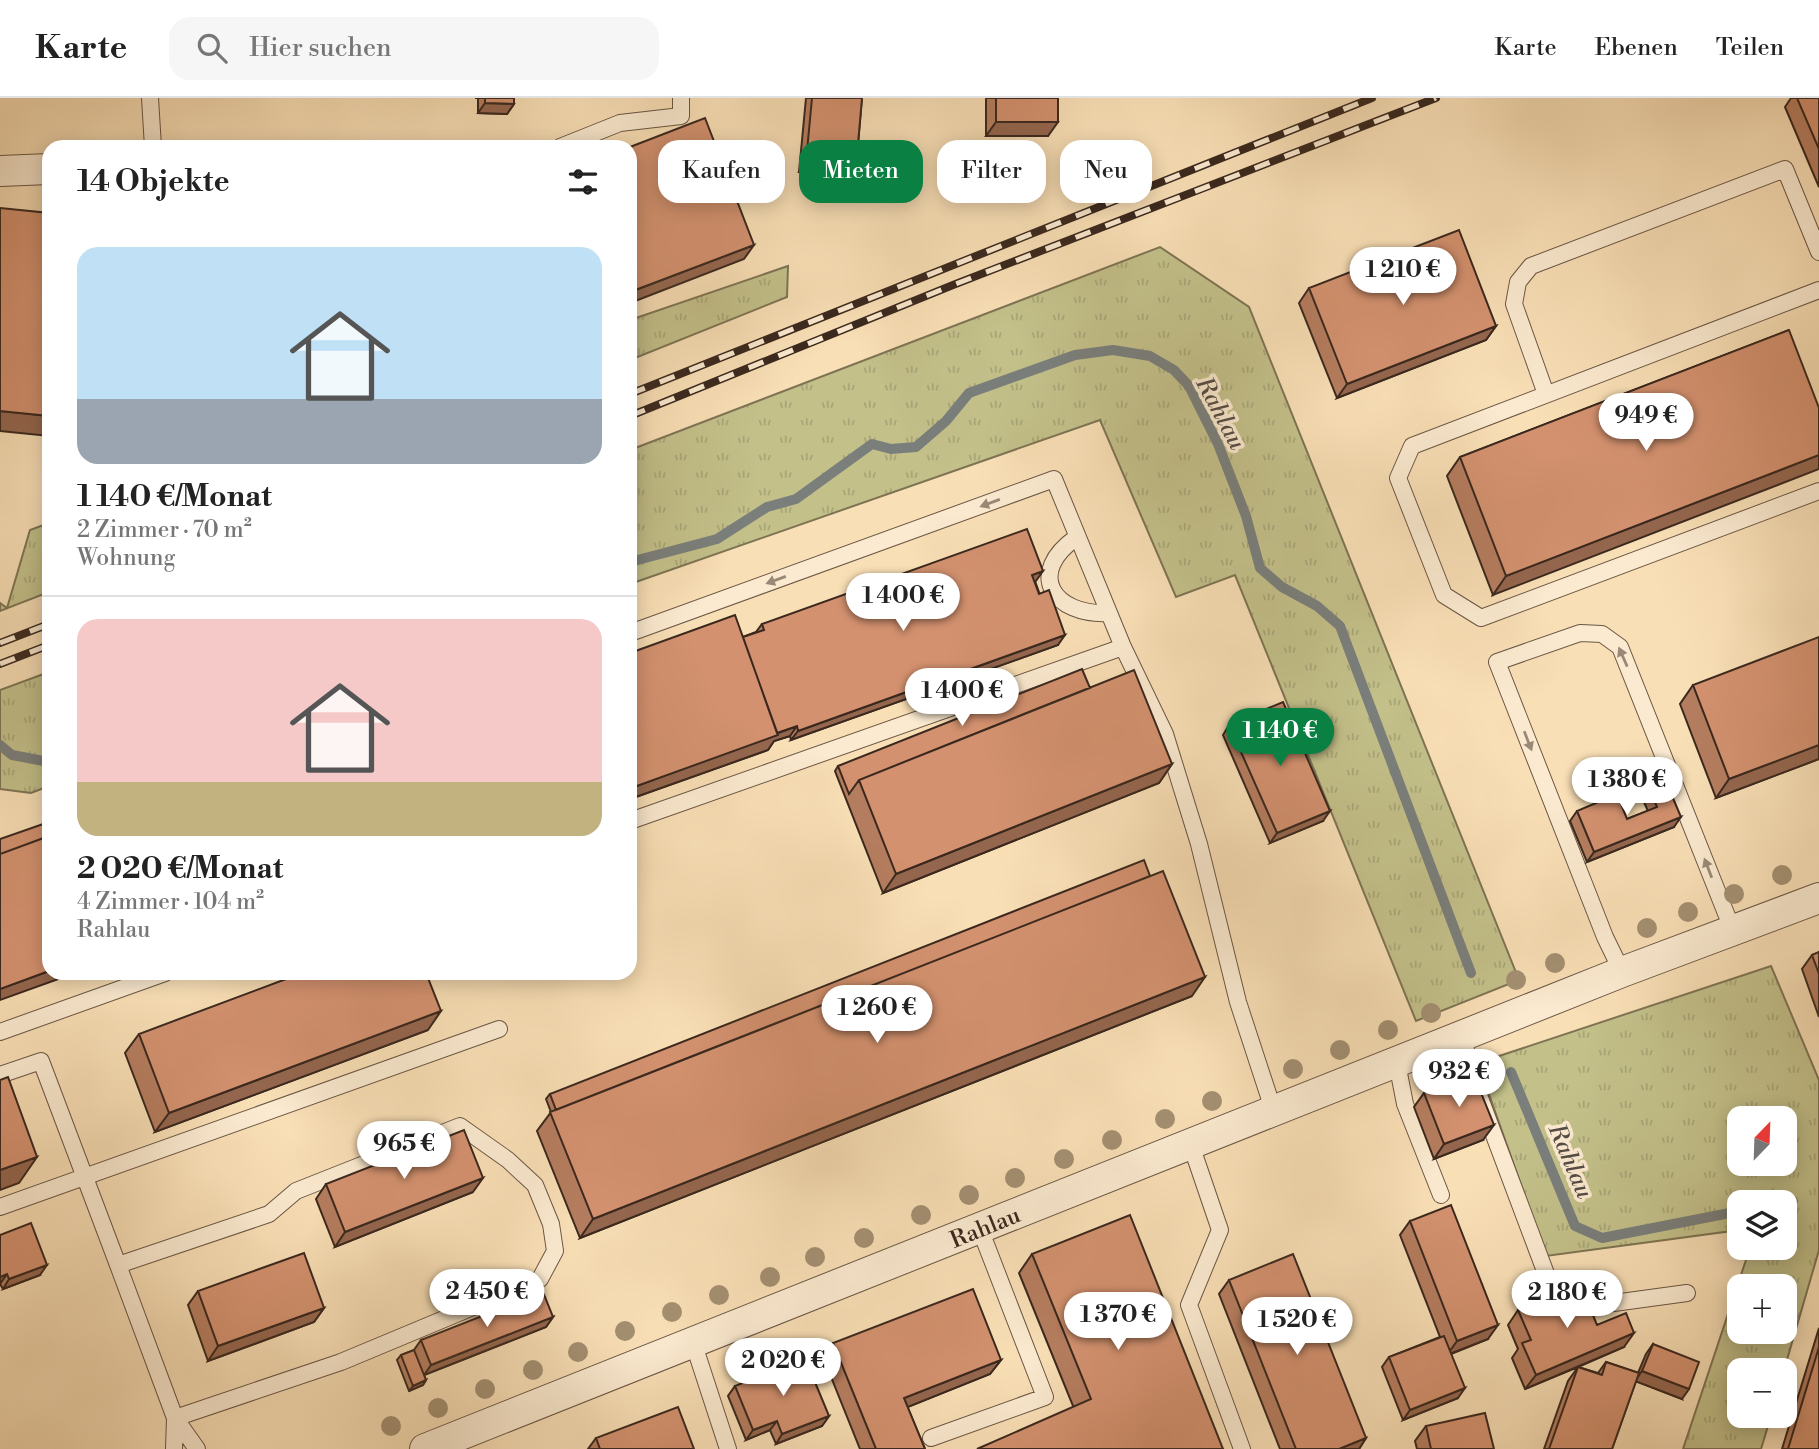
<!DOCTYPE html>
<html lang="de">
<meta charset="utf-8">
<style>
:root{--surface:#fff;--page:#f6f6f6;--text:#222;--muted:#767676;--line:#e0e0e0;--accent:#0b8043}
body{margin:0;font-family:"Libre Bodoni",serif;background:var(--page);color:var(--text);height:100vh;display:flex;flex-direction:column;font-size:26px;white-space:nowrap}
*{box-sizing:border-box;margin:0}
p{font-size:23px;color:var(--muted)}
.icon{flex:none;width:38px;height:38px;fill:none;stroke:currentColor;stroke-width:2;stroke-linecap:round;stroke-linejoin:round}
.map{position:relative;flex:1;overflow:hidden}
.sheet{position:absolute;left:42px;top:42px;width:595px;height:840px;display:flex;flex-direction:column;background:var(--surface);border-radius:21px;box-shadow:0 4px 18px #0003}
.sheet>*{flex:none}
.guide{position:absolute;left:658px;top:42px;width:665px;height:63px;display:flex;gap:14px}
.needle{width:46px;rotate:23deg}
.tools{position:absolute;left:1727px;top:1008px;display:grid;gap:14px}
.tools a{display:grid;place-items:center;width:70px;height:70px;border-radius:14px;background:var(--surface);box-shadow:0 4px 18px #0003;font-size:35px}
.price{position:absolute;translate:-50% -60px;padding:0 16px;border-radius:24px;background:#fff;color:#222;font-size:23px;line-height:46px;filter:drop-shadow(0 2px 4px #0008)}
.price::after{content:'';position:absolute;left:50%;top:42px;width:21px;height:16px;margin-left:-10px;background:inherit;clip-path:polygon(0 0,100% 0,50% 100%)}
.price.on{background:var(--accent);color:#fff}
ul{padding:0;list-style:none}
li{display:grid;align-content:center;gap:14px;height:371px;padding:0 35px}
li+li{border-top:2px solid var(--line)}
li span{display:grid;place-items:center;height:217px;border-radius:21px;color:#555}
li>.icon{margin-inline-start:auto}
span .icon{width:126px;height:126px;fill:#fffc;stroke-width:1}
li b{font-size:30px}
h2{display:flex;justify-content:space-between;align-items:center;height:84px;padding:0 35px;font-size:30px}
.pill{padding:0 24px;border-radius:21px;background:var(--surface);box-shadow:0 4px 18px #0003;font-size:24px;line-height:63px}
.pill.on{background:var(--accent);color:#fff}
header{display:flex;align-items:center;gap:42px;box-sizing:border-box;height:98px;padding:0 35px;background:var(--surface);border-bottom:2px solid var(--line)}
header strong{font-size:33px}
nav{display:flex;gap:38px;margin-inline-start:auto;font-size:24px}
.search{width:490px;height:63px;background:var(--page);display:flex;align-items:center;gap:18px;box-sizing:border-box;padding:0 24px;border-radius:21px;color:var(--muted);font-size:26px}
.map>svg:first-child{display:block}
.grass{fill:url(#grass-tufts);stroke:#7e7454;stroke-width:2;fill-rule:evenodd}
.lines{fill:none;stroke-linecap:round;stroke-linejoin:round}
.stream{stroke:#7a7f7c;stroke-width:10}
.service-casing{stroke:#6a5644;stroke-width:18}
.minor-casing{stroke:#6a5644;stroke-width:32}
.service{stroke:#fbead0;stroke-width:16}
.minor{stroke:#fbead0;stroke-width:30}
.rail-casing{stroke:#3a281e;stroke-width:8}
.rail{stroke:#fbead0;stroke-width:5;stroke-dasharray:16;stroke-linecap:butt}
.tree{fill:#a38f71}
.wall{fill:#b57d5f;stroke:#3a281e;stroke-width:2}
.shaded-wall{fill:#94664e;stroke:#3a281e;stroke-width:2}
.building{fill:#d3916f;stroke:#3a281e;stroke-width:2}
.oneway{fill:#9a8977}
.labels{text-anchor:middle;stroke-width:7;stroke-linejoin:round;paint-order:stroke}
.street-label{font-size:23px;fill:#3a281e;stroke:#fbead0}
.water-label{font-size:24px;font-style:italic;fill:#544c45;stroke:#fbead0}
</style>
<header>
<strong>Karte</strong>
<div class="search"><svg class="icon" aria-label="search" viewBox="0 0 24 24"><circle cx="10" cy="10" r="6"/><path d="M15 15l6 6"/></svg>Hier suchen</div>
<nav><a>Karte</a><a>Ebenen</a><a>Teilen</a></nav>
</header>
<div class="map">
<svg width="1819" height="1351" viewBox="0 0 1819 1351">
<defs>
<pattern id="grass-tufts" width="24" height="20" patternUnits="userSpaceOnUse" patternTransform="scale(1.75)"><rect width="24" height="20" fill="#c3c08a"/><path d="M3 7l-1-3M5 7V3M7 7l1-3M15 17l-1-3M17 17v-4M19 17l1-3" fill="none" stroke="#a8a577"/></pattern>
</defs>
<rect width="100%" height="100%" fill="#f9dfb6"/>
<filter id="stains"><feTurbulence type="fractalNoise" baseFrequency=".00286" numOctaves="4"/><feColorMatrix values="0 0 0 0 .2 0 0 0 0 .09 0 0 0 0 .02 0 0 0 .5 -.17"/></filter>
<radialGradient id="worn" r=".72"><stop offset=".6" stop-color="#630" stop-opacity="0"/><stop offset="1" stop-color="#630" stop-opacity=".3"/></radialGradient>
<path class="grass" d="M1160,149L1249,209L1519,882L1416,923L1235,477L1176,499L1100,322L630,486V352Z
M788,168L787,199L630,262V222Z
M49,425V494L0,513V505L7,510L30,432Z
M49,574V688L31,695L0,691V592Z
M1771,868L1819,982V1152L1784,1272H1740V1318H1771L1761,1351H1683L1750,1150H1785V1104H1740L1739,1132L1546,1158L1478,965ZM1740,1020H1785V1066H1740ZM1740,1188H1785V1234H1740Z"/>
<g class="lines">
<path class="stream" d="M630,464L717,441L767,409L796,401L872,346L891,351L916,349L946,323L969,295L1075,257L1113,252L1150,258L1174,272L1189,288L1218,346L1246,418L1260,470L1282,489L1317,508L1340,528L1471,875
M0,647L12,657L49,664
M1511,974L1575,1128L1602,1140L1740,1113
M1785,1105L1793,1103"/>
<g class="service-casing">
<path id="service" d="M150,0L153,49
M560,49L620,25L681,18V0
M1819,192L1412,348L1398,380L1444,497L1481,520L1819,393
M1546,296L1514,206L1518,184L1531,168L1785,71L1819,154
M1077,439C1025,475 1053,518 1109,515
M630,535L1054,381L1123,549L1165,636L1199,746L1238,904L1274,1014
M630,723L1123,549
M1622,874L1605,839L1497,564L1580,535L1602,536L1620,549L1733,833
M0,934L165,875
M1463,938L1471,976L1548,1181L1599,1207L1687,1195
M1397,965L1405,1006L1441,1097
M0,977L41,963L118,1167
M1191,1047L1220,1132L1189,1207L1242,1351
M0,1109L499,931
M693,1244L728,1351
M175,1320L341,1264L540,1181L555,1153L551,1126L535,1087L508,1062L460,1028L296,1093L269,1116L118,1167L175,1320L197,1351
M931,1340L1045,1299L980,1131
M174,1351L175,1320"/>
</g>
<g class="minor-casing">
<path id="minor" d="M0,73L49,71
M425,1351L1622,874L1819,800"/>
</g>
<use href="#service" class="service"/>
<use href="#minor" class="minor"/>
<g class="rail-casing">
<path id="rail" d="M630,296L1372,0
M630,318L953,187L1436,0
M0,545L49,526
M0,566L49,547"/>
</g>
<use href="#rail" class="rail"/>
</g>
<g class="tree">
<circle cx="1782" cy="777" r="10"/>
<circle cx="1734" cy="796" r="10"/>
<circle cx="1688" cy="814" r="10"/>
<circle cx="1647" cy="830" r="10"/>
<circle cx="1555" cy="865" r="10"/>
<circle cx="1516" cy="882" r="10"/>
<circle cx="1431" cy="915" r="10"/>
<circle cx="1388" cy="932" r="10"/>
<circle cx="1340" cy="952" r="10"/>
<circle cx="1293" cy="971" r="10"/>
<circle cx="1212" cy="1003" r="10"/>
<circle cx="1165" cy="1021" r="10"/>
<circle cx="1112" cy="1042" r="10"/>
<circle cx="1064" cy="1061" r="10"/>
<circle cx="1015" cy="1080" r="10"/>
<circle cx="969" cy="1097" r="10"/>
<circle cx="921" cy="1117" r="10"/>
<circle cx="864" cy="1140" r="10"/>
<circle cx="815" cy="1159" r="10"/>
<circle cx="770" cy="1179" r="10"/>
<circle cx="719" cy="1197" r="10"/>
<circle cx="672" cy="1214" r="10"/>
<circle cx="625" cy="1233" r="10"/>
<circle cx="578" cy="1254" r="10"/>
<circle cx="533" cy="1272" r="10"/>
<circle cx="485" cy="1291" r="10"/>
<circle cx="438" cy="1310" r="10"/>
<circle cx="391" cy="1328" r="10"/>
</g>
<path class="wall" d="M475,0H514V6L507,16L478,15V0Z
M806,0H862L856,69L849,78L799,74Z
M986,0H1058L1048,38H986Z
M1791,0H1819V89L1785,9Z
M1309,190L1496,228L1486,242L1337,300L1299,205Z
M1789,232L1493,497L1447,378L1460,359Z
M1035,483L1058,547L791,642L790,638L774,643L768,652L630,701V555L743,539L756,534L762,526L1036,483Z
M1693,587L1819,661L1716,700L1680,606Z
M1090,590L1172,666L1159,685L883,795L835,673L838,668Z
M1229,627L1323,723L1270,745L1223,637Z
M1647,685L1674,729L1587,764L1570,723L1577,713L1627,721L1648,713L1640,695Z
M1819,854V919L1802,871L1812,857Z
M1192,898L580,1140L537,1033L551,1014L546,1001L550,996Z
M428,932L155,1034L125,955L139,936Z
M1424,995L1483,1042L1434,1061L1414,1009Z
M326,1086L473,1094L335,1149L316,1101Z
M1410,1123L1488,1241L1451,1256L1458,1300L1403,1322L1382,1269L1389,1259L1440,1239L1400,1137Z
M0,1137L40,1177L3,1191L0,1186Z
M1032,1156L1223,1351L1073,1308L1019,1175Z
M1229,1182L1366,1340L1359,1351H1280L1219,1196Z
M198,1193L324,1210L314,1224L208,1263L188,1207Z
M1518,1212L1597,1227L1624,1249L1578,1269L1598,1275L1606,1264L1638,1275L1646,1256L1653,1246L1682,1301L1636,1283L1612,1351H1544L1568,1283L1578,1269L1525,1291L1512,1260L1518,1251L1508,1227Z
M553,1219L546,1229L424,1277L426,1282L423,1287L409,1293L397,1262L401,1257L414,1252L421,1242Z
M1819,1230V1351H1782Z
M833,1245L1001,1262L990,1276L907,1309L925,1351H860L823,1259Z
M735,1288L829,1318L822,1328L776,1346L770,1332L746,1342L728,1298Z
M1426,1328L1494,1351H1417L1415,1343Z
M596,1340L694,1351H588Z"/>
<path class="shaded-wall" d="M485,5L514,6L507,16L478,15Z
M996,24H1058L1048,38H986Z
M806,64L856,69L849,78L799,74Z
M754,147L744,161L630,205V194Z
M1496,228L1486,242L1337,300L1347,286Z
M0,313L49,318V338L0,333Z
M1819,357V371L1493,497L1506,478Z
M1043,473L1036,483L1025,486L1032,477Z
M1065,537L1058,547L791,642L798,633Z
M797,628L790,638L774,643L768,652L630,701V694L634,689Z
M1819,647V661L1716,700L1729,681Z
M1172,666L1159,685L883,795L896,776Z
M1330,713L1323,723L1270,745L1277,735Z
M1681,719L1674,729L1587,764L1594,754Z
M49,873V875H75L0,902V891Z
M1205,879L1192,898L580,1140L593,1121Z
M441,913L428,932L155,1034L169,1015Z
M1494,1027L1483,1042L1434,1061L1444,1046Z
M37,1059L19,1085L0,1092V1072Z
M483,1080L473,1094L335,1149L345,1134Z
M47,1167L40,1177L3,1191L9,1181Z
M7,1176L0,1186V1179Z
M324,1210L314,1224L208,1263L218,1248Z
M553,1219L546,1229L424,1277L431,1267Z
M1498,1227L1488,1241L1447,1257L1457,1243Z
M1634,1235L1624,1249L1525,1291L1536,1277Z
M1001,1262L990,1276L893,1315L904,1300Z
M1642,1273L1689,1291L1682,1301L1635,1283Z
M426,1282L423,1287L409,1293L413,1288Z
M1465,1290L1458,1300L1403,1322L1410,1312Z
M829,1318L822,1328L776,1346L782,1336Z
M777,1323L770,1332L746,1342L753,1332Z
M1366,1340L1359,1351H1339Z"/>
<path class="building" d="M485,0H514V6L485,5Z
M812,0H862L856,69L806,64Z
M996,0H1058V24H996Z
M1797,0H1819V51Z
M705,20L754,147L630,194V49Z
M0,110L49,115V318L0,313Z
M1459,132L1496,228L1347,286L1309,190Z
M1789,232L1819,310V357L1506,478L1460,359Z
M1027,431L1043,473L1032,477L1039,496L1049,492L1065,537L798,633L797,628L777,635L743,539L764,532L762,526Z
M735,517L778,637L634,689L630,678V555Z
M1819,539V647L1729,681L1693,587Z
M1082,571L1090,590L859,682L849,696L838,668Z
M1134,572L1172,666L896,776L859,682Z
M1283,604L1330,713L1277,735L1229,627Z
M1664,679L1681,719L1594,754L1577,713L1617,696L1627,721L1657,709L1647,685Z
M49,724V738L0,756V741Z
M49,738V873L0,891V756Z
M1144,762L1150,778L556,1012L550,996Z
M1163,773L1205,879L593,1121L550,1014Z
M1819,854V876L1812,857Z
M302,875H426L441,913L169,1015L139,936Z
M1473,975L1494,1027L1444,1046L1424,995Z
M8,979L37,1059L0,1072V982Z
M464,1032L483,1080L345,1134L326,1086Z
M1451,1107L1498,1227L1457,1243L1410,1123Z
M1130,1117L1223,1351H977L1091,1301L1032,1156Z
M31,1125L47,1167L9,1181L7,1176L0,1179V1137Z
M304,1155L324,1210L218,1248L198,1193Z
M1293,1156L1366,1340L1339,1351H1296L1229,1182Z
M1580,1186L1597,1227L1626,1215L1634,1235L1536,1277L1522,1245L1531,1242L1518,1212Z
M973,1191L1001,1262L904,1300L925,1351H876L833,1245Z
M543,1194L553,1219L431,1267L421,1242Z
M1444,1238L1465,1290L1410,1312L1389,1259Z
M1653,1246L1699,1264L1689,1291L1642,1273Z
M1819,1249V1351H1788Z
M414,1252L426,1282L413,1288L401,1257Z
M805,1260L829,1318L782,1336L777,1323L753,1332L735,1288Z
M1606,1264L1639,1275L1612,1351H1549L1578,1269L1602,1277Z
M678,1309L694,1351H600L596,1340Z
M1485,1315L1494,1351H1431L1426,1328Z"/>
<defs><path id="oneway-solid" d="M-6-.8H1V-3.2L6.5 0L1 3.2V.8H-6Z" transform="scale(1.75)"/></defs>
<g class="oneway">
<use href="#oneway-solid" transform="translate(990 405) rotate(160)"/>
<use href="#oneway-solid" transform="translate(776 482) rotate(160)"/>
<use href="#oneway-solid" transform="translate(1623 559) rotate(-114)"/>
<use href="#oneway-solid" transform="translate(1528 643) rotate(69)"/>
<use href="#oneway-solid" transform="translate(1708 770) rotate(-111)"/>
</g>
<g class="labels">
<g class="street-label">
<text transform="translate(985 1129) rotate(-22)" y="8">Rahlau</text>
</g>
<g class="water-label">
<text transform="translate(1221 315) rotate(62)" y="8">Rahlau</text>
<text transform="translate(1571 1063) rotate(67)" y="8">Rahlau</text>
</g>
</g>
<rect width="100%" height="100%" filter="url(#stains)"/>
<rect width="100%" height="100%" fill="url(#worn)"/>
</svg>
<div class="tools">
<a><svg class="needle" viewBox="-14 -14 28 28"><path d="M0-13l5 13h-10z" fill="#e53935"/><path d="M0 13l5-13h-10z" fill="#767676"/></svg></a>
<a><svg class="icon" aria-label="layers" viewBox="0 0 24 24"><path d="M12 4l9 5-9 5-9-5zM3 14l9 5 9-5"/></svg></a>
<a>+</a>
<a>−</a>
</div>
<b class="price" style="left:1403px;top:209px">1 210 €</b>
<b class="price" style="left:1646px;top:355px">949 €</b>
<b class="price" style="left:903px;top:535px">1 400 €</b>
<b class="price" style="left:962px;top:630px">1 400 €</b>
<b class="price on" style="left:1280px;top:670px">1 140 €</b>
<b class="price" style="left:1627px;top:719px">1 380 €</b>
<b class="price" style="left:877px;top:947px">1 260 €</b>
<b class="price" style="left:1459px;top:1011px">932 €</b>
<b class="price" style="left:404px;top:1083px">965 €</b>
<b class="price" style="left:487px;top:1231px">2 450 €</b>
<b class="price" style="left:1567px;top:1232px">2 180 €</b>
<b class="price" style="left:1118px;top:1254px">1 370 €</b>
<b class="price" style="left:1297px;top:1259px">1 520 €</b>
<b class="price" style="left:783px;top:1300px">2 020 €</b>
<div class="guide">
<a class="pill">Kaufen</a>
<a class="pill on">Mieten</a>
<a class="pill">Filter</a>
<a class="pill">Neu</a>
</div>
<section class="sheet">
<h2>14 Objekte<svg class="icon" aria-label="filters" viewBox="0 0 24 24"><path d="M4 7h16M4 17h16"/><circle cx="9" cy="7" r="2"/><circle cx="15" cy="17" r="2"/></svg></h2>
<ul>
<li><span style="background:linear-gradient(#bfe0f5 70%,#9aa5b1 0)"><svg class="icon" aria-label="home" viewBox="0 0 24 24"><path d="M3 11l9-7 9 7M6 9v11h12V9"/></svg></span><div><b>1 140 €/Monat</b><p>2 Zimmer · 70 m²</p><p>Wohnung</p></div></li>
<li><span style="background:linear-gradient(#f6c9c9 75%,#c2b280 0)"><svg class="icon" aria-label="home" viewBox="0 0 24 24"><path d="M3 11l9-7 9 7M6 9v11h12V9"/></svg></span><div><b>2 020 €/Monat</b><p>4 Zimmer · 104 m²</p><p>Rahlau</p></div></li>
</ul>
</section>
</div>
